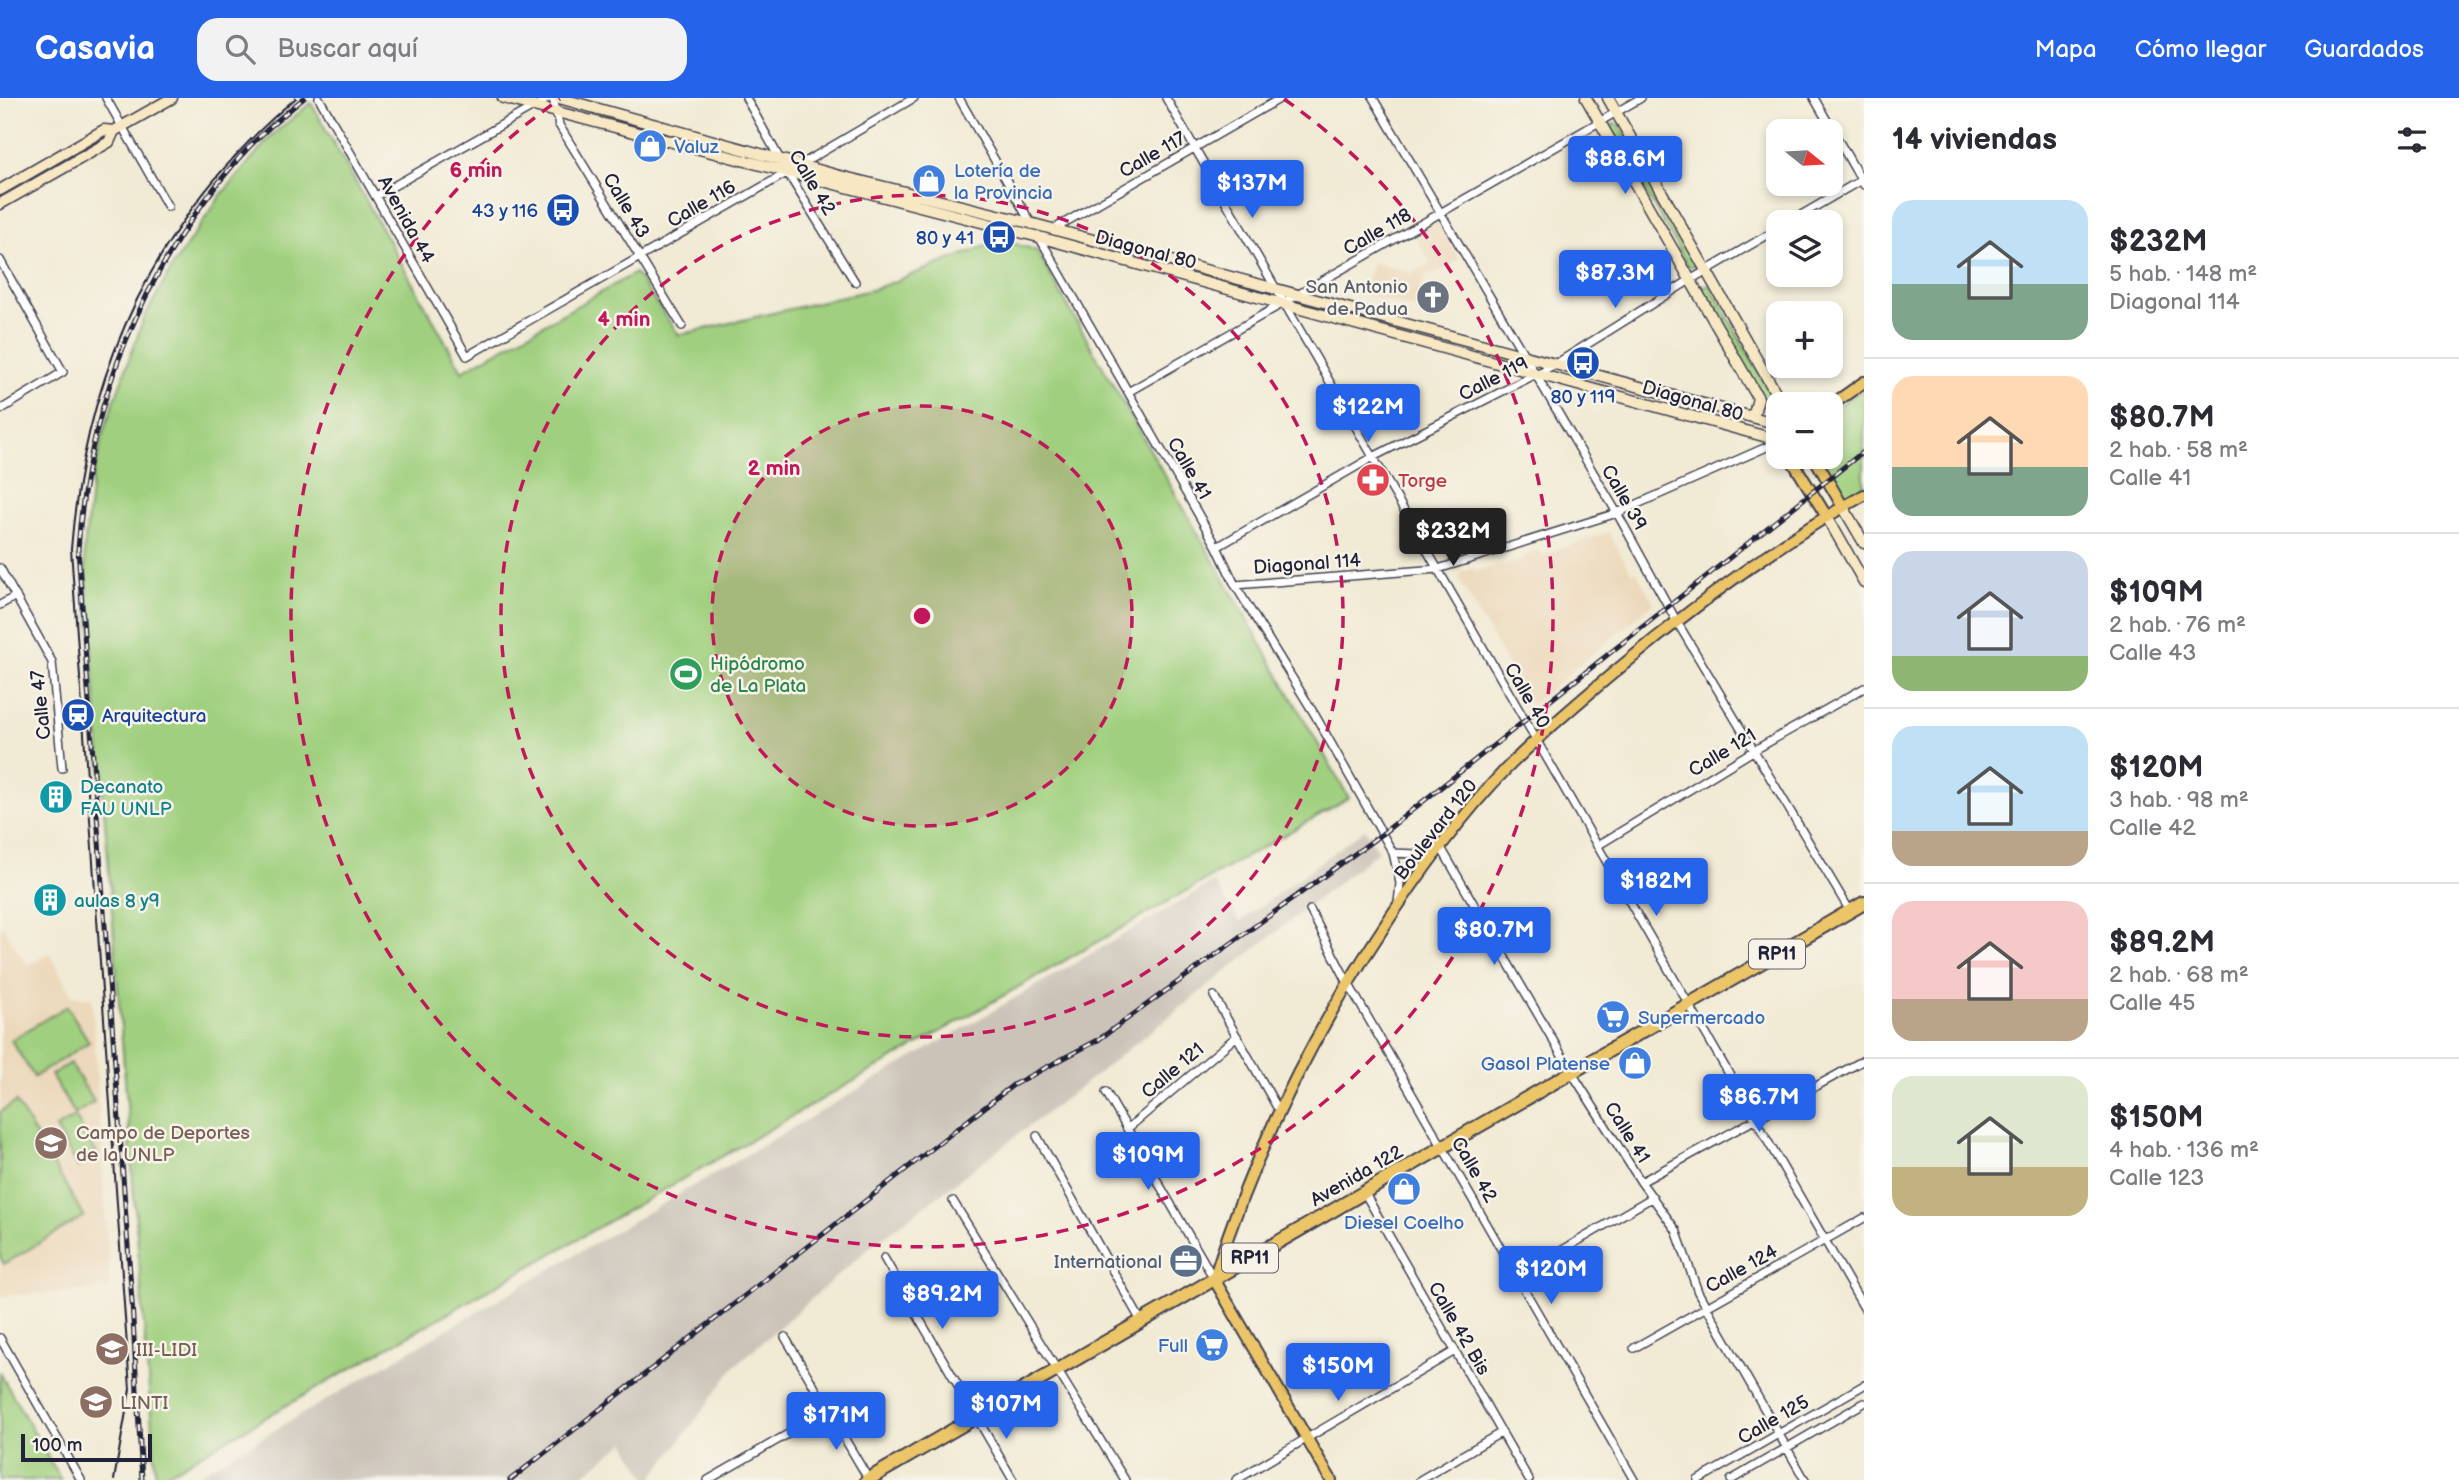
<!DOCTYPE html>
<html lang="es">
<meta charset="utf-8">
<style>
:root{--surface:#fff;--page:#f2f2f3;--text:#2b2b33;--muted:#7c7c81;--line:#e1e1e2;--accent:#2563eb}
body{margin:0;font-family:"Balsamiq Sans",sans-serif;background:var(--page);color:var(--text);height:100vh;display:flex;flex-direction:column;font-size:26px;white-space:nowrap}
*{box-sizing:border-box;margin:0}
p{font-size:23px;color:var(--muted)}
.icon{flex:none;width:38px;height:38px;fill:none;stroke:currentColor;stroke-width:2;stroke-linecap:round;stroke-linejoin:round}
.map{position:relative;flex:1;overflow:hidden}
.panel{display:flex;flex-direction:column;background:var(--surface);width:595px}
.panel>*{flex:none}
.needle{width:46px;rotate:108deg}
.tools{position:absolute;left:1766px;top:21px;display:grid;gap:14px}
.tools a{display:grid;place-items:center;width:77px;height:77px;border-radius:14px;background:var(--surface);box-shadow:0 4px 10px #0003;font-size:35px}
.scale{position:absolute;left:21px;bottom:18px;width:131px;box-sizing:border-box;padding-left:7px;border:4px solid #22223b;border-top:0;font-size:19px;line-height:24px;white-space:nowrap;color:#22223b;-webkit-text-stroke:5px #f7f3e8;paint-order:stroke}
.price{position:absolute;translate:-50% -60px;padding:0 16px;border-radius:7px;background:var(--accent);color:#fff;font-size:23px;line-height:46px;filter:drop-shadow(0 2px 4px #0008)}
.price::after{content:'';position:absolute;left:50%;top:42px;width:21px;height:16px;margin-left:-10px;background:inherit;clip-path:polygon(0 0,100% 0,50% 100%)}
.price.selected{background:#222;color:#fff}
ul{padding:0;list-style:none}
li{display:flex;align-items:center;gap:21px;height:175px;padding:0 28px}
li+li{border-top:2px solid var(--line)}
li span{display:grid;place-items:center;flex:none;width:196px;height:140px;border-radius:21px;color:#555}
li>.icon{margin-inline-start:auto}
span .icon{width:84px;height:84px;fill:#fffc;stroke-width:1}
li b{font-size:30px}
h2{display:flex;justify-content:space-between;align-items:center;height:84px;padding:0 28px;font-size:30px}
header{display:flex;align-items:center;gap:42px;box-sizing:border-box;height:98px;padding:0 35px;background:var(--accent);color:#fff}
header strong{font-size:33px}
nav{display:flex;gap:38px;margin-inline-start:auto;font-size:24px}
.search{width:490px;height:63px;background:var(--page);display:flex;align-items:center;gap:18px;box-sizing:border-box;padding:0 24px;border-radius:21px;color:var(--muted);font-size:26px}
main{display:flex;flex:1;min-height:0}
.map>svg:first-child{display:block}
.built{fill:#ecd8ba}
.industrial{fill:#cbc3b8}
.green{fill:#a0d07f;stroke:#61795d;stroke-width:2}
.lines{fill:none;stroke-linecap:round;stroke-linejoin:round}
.minor-casing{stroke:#414052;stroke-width:10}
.secondary-casing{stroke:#414052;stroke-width:13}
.primary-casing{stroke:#414052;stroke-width:14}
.trunk-casing{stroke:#414052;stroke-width:16}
.minor{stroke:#fff;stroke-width:7}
.secondary{stroke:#f7e8c3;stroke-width:10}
.primary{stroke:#ecc569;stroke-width:10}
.trunk{stroke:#ecc569;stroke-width:12}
.tram{stroke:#22223b;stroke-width:2}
.rail-casing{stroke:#22223b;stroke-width:5}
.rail{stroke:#f7f3e8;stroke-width:2.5;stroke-dasharray:8;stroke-linecap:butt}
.ring{fill:none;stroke:#c2185b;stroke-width:3.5;stroke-dasharray:12 9}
.labels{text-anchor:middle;stroke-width:5;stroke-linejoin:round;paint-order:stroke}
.shield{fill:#f7f3e8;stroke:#62616f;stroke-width:2}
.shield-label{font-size:18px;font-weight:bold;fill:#22223b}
.shop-label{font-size:19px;fill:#366cbe;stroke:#f7f3e8;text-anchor:start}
.street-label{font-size:19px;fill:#22223b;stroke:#f7f3e8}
.transit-label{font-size:19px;fill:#164399;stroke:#f7f3e8;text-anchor:end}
.worship-label{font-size:19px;fill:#5b616d;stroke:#f7f3e8;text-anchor:end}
.health-label{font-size:19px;fill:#be3a42;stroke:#f7f3e8;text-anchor:start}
.leisure-label{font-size:19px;fill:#27864d;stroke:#f7f3e8;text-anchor:start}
.culture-label{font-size:19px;fill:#0d838f;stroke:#f7f3e8;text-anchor:start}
.education-label{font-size:19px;fill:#785e54;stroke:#f7f3e8;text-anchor:start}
.service-label{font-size:19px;fill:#4e5e75;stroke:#f7f3e8;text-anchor:end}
.centre{fill:#c2185b;stroke:#f7f3e8;stroke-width:3.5}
.ring-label{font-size:21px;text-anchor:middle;font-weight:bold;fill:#c2185b;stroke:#f7f3e8;stroke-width:5;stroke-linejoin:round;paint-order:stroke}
</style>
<header>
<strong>Casavia</strong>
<div class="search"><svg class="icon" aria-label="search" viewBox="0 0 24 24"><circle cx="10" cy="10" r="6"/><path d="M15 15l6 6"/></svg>Buscar aquí</div>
<nav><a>Mapa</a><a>Cómo llegar</a><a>Guardados</a></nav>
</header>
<main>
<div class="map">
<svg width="1864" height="1382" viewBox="0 0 1864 1382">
<rect width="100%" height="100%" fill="#f7f3e8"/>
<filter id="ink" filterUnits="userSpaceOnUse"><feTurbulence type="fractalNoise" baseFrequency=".0143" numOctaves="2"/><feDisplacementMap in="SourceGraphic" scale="14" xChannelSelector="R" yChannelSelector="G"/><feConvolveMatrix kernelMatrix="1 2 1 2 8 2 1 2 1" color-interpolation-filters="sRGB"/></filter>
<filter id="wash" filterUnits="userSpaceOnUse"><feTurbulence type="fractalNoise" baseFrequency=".00686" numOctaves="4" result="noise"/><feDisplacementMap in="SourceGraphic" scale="28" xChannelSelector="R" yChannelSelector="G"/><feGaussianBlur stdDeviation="1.57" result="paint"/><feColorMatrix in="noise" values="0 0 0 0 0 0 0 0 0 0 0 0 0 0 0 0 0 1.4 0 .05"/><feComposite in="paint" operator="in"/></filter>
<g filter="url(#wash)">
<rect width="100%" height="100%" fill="#f1ead4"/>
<path class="built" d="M1434,124L1438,125L1459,161L1436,176L1424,177L1426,183L1421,185L1415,210L1364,196L1372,164L1413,175L1430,165L1414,137Z
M1608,434L1632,475L1636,473L1654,505L1531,607L1459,482L1462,474L1474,470L1475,474L1501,466L1502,468L1524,462L1523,458L1541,453L1543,457Z
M3,829L27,868L50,856L72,898L92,900L110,1191L0,1198V831Z"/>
<path class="industrial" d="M1365,731L1378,753L1078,991L869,1150L735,1268L651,1382H648L625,1344L576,1382H189L1214,784L1240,824Z"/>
<path class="green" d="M311,5L462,273L635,175L679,237L875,191L1001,142L1036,152L1349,700L156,1382L84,452L92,383L105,329L144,220L174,166L221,97L272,37Z
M1613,25L1620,27L1696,162L1694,168H1688L1611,33Z
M1704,187L1711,188L1778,310V315L1769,313L1703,194Z
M1864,290V391L1851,399C1834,395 1827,373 1818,359H1830L1831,313Z
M67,908L89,944L34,979L11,942Z
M70,965L94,1004L75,1016L51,977Z
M16,1004L84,1118L4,1166L0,1159V1014Z
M75,1018L98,1058L78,1069L56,1030Z
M0,1275L61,1382H0Z"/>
</g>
<g filter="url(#ink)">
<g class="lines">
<g class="minor-casing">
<path id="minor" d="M106,0L168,109
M319,0L467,258L790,73
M553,0L559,27L682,228
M746,0L787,74L855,184
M959,0L1032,127
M1166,0L1864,1210
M1373,0L1617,415L1677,524L1850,813
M1814,0L1864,87
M800,67L914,0
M376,98L549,0
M1789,124L1863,81
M1052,132L1281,0
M1038,137L1217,449L1235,487L1315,617L1393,755L1400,785L1398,806
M0,162L63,274L0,312
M1128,294L1641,0
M1217,449L1373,359L1554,267L1690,182L1778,131
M0,470L52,564L62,670
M1235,487L1438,471L1617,415L1778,344
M0,507L16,498
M1597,748L1753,653L1864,590
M1393,755L1417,756L1440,748L1572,975L1641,1084L1676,1132L1698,1194L1805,1382
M1310,812L1348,885L1634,1382
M1214,898L1278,1011
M1106,994L1214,1181
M1127,1031L1237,938
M1037,1038L1141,1223
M1641,1084L1864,962
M1364,1094L1529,1382
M953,1103L1125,1382
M884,1160L1013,1382
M1518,1178L1653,1099
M785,1239L869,1382
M0,1240L81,1382
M1634,1250L1864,1120
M708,1382L828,1313
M1236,1382L1455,1253
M1420,1382L1502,1334
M1698,1382L1864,1287
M1731,1382L1864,1305"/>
</g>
<g class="secondary-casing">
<path id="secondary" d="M503,0L1039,139L1778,342
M559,0L836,77L1030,125L1778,326
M1586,0L1758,300L1754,316L1748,318
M1608,0L1782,306
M0,92L104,32L114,33
M0,106L109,44L114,33L172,0
M1843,409L1864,445
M1827,419L1864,484"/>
</g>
<g class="primary-casing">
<path id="primary" d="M1830,308L1864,284
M1790,359L1827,419
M1814,359L1843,409
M1331,1382L1214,1181C1252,1058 1308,945 1378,838C1416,779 1458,721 1507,670C1553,624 1604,582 1655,541C1721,488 1790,438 1864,397"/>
</g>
<g class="trunk-casing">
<path id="trunk" d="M867,1382L1864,805"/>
</g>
<use href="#minor" class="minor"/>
<use href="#secondary" class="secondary"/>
<use href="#primary" class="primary"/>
<use href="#trunk" class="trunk"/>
<path class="tram" d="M114,1382L130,1291L71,451C85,273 157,116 296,0"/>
<g class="rail-casing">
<path id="rail" d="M142,1382L132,1204L78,451C88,306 142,172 238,61C258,38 281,19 304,0
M510,1382L1013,987L1098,942L1382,736L1864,353"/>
</g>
<use href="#rail" class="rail"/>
</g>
</g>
<circle cx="922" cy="518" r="210" fill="#c2185b" fill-opacity=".12"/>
<g class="ring">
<circle cx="922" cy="518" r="210"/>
<circle cx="922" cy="518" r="421"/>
<path d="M1284 1A631 631 0 1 1 560 1"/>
</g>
<defs>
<g id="shop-disc" transform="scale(1.75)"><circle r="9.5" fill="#3f7fe0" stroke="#f7f3e8"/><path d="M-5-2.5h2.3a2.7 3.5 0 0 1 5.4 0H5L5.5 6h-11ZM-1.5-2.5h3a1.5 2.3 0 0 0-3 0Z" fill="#fff"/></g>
<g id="bus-disc" transform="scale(1.75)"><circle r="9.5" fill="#1a4fb4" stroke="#f7f3e8"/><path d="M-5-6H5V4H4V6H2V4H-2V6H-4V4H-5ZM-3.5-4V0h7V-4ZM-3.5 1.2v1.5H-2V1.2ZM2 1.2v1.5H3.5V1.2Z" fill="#fff"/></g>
<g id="church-disc" transform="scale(1.75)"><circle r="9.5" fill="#6b7280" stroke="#f7f3e8"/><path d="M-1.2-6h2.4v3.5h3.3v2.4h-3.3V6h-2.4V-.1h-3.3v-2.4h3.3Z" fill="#fff"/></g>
<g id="pharmacy-disc" transform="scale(1.75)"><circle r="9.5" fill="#e0444e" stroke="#f7f3e8"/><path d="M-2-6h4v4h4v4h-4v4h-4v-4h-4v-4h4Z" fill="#fff"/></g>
<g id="stadium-disc" transform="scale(1.75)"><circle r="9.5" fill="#2e9e5b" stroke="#f7f3e8"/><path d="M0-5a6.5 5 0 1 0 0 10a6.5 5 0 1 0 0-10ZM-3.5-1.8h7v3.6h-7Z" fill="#fff"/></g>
<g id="station-disc" transform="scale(1.75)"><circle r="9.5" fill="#1a4fb4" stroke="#f7f3e8"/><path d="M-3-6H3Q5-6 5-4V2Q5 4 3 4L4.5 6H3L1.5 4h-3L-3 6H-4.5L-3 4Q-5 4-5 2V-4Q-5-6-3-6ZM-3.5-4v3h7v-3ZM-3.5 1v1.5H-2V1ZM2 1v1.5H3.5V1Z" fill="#fff"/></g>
<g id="building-disc" transform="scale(1.75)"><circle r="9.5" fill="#0f9aa8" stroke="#f7f3e8"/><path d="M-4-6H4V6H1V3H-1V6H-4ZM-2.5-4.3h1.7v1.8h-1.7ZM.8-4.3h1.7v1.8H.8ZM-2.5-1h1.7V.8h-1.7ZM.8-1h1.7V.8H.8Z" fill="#fff"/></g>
<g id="supermarket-disc" transform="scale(1.75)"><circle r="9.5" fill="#3f7fe0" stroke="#f7f3e8"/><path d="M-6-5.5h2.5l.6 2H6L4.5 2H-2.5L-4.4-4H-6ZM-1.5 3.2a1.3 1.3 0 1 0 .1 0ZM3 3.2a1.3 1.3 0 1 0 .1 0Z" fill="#fff"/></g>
<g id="university-disc" transform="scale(1.75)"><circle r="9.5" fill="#8d6e63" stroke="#f7f3e8"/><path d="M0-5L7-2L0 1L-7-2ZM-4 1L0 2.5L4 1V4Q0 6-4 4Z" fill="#fff"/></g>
<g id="office-disc" transform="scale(1.75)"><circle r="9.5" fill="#5c6f8a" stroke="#f7f3e8"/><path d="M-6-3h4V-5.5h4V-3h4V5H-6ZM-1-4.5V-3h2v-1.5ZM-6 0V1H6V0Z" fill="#fff"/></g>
</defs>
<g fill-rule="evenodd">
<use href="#shop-disc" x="650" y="48"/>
<use href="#shop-disc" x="929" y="83"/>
<use href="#bus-disc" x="563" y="112"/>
<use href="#bus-disc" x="999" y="139"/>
<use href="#church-disc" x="1433" y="199"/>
<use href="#bus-disc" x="1583" y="265"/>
<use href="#pharmacy-disc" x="1373" y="382"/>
<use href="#stadium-disc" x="686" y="576"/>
<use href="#station-disc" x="78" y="617"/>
<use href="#building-disc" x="56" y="699"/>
<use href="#building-disc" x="50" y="802"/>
<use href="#supermarket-disc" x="1613" y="919"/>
<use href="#shop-disc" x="1635" y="965"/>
<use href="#university-disc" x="51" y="1045"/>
<use href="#shop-disc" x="1404" y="1091"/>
<use href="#office-disc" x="1186" y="1163"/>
<use href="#supermarket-disc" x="1212" y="1247"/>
<use href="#university-disc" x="112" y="1251"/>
<use href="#university-disc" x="96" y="1304"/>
</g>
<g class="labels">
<g class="shield">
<rect x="1749" y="841.5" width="56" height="29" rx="5"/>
<rect x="1222" y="1145.5" width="56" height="29" rx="5"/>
</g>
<g class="shield-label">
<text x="1777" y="862">RP11</text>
<text x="1250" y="1166">RP11</text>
</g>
<g class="shop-label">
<text x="674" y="55">Valuz</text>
<text x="954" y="79">Lotería de<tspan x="954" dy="22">la Provincia</tspan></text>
<text x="1638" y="926">Supermercado</text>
<text x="1610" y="972" text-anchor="end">Gasol Platense</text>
<text x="1404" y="1131" text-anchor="middle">Diesel Coelho</text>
<text x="1188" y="1254" text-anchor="end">Full</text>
</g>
<g class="street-label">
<text transform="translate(1152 56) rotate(-30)" y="7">Calle 117</text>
<text transform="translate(813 84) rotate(59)" y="7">Calle 42</text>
<text transform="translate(701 105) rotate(-30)" y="7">Calle 116</text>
<text transform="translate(627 107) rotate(59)" y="7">Calle 43</text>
<text transform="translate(407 121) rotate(61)" y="7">Avenida 44</text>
<text transform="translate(1377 133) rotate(-30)" y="7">Calle 118</text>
<text transform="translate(1146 151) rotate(15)" y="7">Diagonal 80</text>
<text transform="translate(1493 280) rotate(-27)" y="7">Calle 119</text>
<text transform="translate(1693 302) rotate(16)" y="7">Diagonal 80</text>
<text transform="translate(1190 370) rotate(60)" y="7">Calle 41</text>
<text transform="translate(1625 399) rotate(60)" y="7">Calle 39</text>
<text transform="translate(1307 465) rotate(-4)" y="7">Diagonal 114</text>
<text transform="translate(1528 597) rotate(60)" y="7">Calle 40</text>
<text transform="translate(40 607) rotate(-96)" y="7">Calle 47</text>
<text transform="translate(1722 654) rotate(-31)" y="7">Calle 121</text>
<text transform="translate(1435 731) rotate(-52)" y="7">Boulevard 120</text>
<text transform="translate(1172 972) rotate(-40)" y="7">Calle 121</text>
<text transform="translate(1628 1034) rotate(58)" y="7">Calle 41</text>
<text transform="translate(1475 1071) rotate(60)" y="7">Calle 42</text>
<text transform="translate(1356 1077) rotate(-30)" y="7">Avenida 122</text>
<text transform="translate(1741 1170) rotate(-29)" y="7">Calle 124</text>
<text transform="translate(1460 1230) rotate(60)" y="7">Calle 42 Bis</text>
<text transform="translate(1773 1321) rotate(-30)" y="7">Calle 125</text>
</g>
<g class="transit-label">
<text x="538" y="119">43 y 116</text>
<text x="974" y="146">80 y 41</text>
<text x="1583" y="305" text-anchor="middle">80 y 119</text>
<text x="102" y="624" text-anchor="start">Arquitectura</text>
</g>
<g class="worship-label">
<text x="1408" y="195">San Antonio<tspan x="1408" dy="22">de Padua</tspan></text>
</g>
<g class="health-label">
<text x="1398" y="389">Torge</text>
</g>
<g class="leisure-label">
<text x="710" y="572">Hipódromo<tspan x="710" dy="22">de La Plata</tspan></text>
</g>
<g class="culture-label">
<text x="80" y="695">Decanato<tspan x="80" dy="22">FAU UNLP</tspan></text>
<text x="74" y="809">aulas 8 y9</text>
</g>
<g class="education-label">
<text x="76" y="1041">Campo de Deportes<tspan x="76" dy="22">de la UNLP</tspan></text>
<text x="136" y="1258">III-LIDI</text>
<text x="120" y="1311">LINTI</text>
</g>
<g class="service-label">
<text x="1162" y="1170">International</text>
</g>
</g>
<circle cx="922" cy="518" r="10" class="centre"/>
<g class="ring-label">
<text x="476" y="79">6 min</text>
<text x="624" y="228">4 min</text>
<text x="774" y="377">2 min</text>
</g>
</svg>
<div class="tools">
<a><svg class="needle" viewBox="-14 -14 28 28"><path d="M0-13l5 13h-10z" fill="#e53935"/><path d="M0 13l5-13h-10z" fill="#7c7c81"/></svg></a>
<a><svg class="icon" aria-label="layers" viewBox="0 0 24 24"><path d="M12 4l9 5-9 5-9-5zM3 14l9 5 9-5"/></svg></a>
<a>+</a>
<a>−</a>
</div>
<div class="scale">100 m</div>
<b class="price" style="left:1625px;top:98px">$88.6M</b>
<b class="price" style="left:1252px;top:122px">$137M</b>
<b class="price" style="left:1615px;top:212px">$87.3M</b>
<b class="price" style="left:1368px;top:346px">$122M</b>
<b class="price selected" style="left:1453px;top:470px">$232M</b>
<b class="price" style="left:1656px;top:820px">$182M</b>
<b class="price" style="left:1494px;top:869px">$80.7M</b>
<b class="price" style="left:1759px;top:1036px">$86.7M</b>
<b class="price" style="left:1148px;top:1094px">$109M</b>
<b class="price" style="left:1551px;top:1208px">$120M</b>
<b class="price" style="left:942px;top:1233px">$89.2M</b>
<b class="price" style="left:1338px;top:1305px">$150M</b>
<b class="price" style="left:1006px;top:1343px">$107M</b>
<b class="price" style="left:836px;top:1354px">$171M</b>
</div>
<section class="panel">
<h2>14 viviendas<svg class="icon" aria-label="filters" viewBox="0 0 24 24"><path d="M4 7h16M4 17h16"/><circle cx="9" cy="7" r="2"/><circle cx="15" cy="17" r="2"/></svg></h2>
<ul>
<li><span style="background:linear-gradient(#bfe0f5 60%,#7fa58c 0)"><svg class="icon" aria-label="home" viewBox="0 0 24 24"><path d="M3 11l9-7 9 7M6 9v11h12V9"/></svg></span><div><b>$232M</b><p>5 hab. · 148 m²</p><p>Diagonal 114</p></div></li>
<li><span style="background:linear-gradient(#ffd9b3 65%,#7fa58c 0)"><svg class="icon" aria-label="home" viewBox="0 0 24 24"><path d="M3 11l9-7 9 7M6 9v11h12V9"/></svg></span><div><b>$80.7M</b><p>2 hab. · 58 m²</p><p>Calle 41</p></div></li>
<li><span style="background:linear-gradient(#c9d6e8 75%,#8fb573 0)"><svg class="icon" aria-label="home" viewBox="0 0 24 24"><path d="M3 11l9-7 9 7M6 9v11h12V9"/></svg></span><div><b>$109M</b><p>2 hab. · 76 m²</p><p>Calle 43</p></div></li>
<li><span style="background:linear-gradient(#bfe0f5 75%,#b9a48a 0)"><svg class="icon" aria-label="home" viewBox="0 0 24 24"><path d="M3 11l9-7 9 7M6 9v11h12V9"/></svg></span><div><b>$120M</b><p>3 hab. · 98 m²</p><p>Calle 42</p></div></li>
<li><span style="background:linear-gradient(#f6c9c9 70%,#b9a48a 0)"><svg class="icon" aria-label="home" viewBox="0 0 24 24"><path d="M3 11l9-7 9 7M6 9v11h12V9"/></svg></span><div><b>$89.2M</b><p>2 hab. · 68 m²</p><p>Calle 45</p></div></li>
<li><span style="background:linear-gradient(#dfe7d0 65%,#c2b280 0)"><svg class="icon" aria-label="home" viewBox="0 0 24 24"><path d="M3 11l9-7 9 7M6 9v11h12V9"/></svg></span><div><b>$150M</b><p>4 hab. · 136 m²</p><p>Calle 123</p></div></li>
</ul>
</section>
</main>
